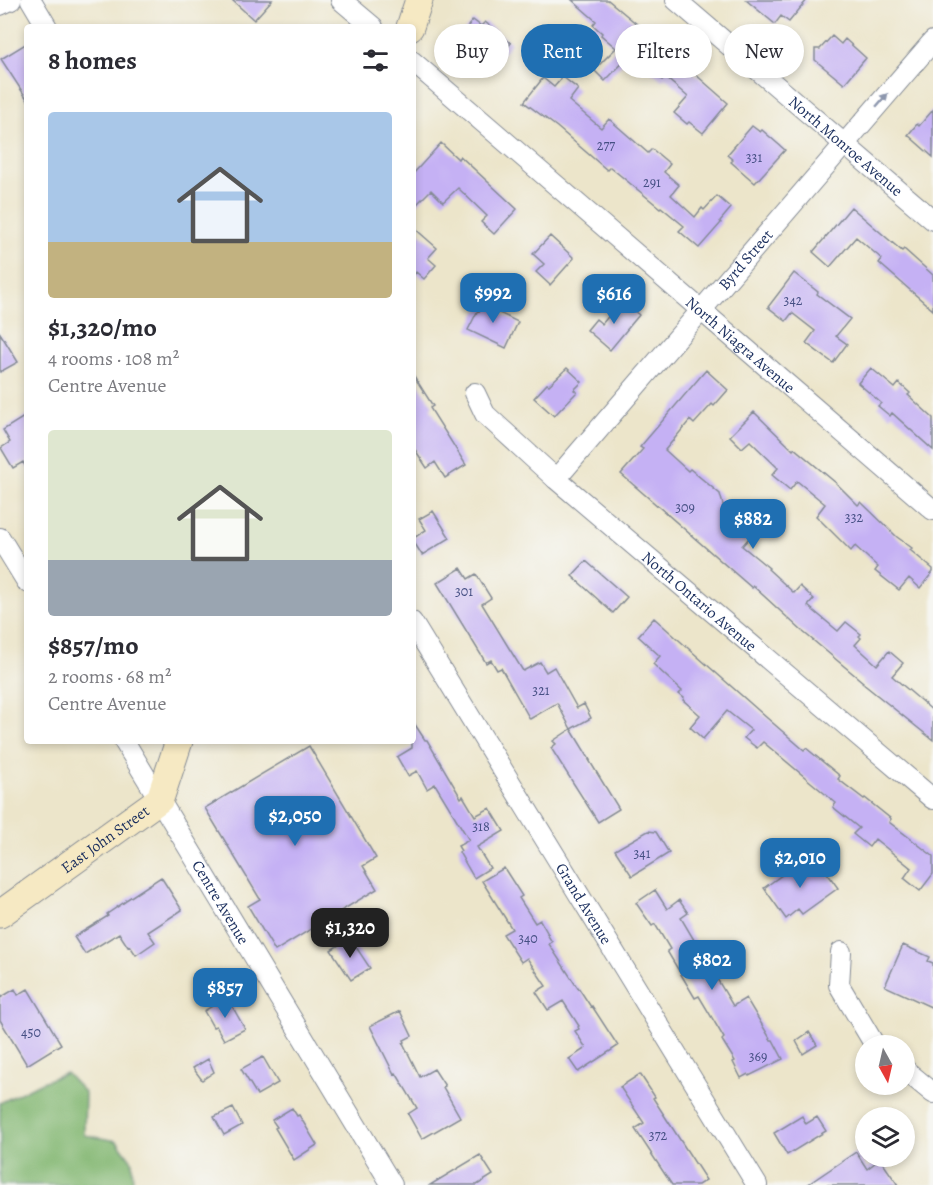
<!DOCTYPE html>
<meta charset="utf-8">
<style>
:root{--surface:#fff;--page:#f7f7f7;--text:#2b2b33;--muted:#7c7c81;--accent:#1f6fb2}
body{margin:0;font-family:Alegreya,serif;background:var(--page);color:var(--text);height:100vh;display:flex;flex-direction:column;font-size:22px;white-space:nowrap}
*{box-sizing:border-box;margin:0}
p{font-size:20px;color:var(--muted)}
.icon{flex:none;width:33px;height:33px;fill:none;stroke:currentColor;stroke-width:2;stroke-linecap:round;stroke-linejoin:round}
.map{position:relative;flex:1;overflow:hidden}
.drawer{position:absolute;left:24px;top:24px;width:392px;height:720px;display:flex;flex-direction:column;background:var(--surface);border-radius:6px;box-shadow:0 3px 9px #0003}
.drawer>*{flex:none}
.guide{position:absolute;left:434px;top:24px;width:410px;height:54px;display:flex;gap:12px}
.needle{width:39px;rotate:172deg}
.tools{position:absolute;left:855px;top:1035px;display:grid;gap:12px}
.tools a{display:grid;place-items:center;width:60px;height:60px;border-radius:50%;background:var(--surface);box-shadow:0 3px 9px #0003;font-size:30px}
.price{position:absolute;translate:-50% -51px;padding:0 14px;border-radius:12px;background:var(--accent);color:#fff;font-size:20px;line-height:39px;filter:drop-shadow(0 2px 3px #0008)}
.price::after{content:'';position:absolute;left:50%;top:36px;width:18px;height:14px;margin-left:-9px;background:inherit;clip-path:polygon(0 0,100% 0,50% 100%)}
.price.current{background:#222;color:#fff}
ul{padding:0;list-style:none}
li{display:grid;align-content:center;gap:12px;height:318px;padding:0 24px}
li span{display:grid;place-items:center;height:186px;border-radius:6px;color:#555}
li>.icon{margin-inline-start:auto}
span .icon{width:108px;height:108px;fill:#fffc;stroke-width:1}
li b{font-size:26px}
h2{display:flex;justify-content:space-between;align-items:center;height:72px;padding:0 24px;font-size:26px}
.pill{padding:0 21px;border-radius:27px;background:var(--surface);box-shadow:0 3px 9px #0003;font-size:21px;line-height:54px}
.pill.current{background:var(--accent);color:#fff}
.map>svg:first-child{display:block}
.forest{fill:#84b873;stroke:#507468;stroke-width:1.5}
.building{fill:#c5b1f4}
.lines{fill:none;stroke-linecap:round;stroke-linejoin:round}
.street-casing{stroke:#848a94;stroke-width:22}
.secondary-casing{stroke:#848a94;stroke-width:29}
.street{stroke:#fff;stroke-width:20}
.secondary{stroke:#f6e9c3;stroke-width:27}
.oneway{fill:#8d97ae}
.labels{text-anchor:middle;stroke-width:4.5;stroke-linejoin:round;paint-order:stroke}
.number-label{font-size:14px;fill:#465084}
.street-label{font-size:16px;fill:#1b2f5e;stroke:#f6f6f2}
</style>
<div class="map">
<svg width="933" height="1185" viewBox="0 0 933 1185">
<rect width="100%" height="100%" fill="#f6f6f2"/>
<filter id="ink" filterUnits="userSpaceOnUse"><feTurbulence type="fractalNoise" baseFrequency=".0167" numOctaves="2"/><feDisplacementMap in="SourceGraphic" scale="12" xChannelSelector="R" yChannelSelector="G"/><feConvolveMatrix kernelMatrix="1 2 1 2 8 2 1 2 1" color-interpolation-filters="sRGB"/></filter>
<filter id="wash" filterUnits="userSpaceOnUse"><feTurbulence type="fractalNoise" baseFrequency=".008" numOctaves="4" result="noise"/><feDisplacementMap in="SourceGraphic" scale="24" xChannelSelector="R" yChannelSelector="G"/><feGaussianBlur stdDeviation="1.35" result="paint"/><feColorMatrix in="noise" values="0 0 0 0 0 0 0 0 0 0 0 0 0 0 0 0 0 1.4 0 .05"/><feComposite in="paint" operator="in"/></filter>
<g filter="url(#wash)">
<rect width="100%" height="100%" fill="#ece5ca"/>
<path class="forest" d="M66,1073L85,1093L84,1135L117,1141L132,1161L133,1185H0V1103L40,1083Z"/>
<g id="blocks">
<path class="building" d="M232,0H272L254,20Z
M572,0H608L650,35L605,81L594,70L616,48L601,35L602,33L593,25L596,21Z
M746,0H807L789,22L781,16L775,24Z
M473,20L481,26L485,22L511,43L488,72L453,44Z
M832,36L841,44L845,39L866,58L844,84L815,60V49H820Z
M680,37L691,45L679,60L728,103L703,133L689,122L687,124L674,113L688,97L665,77L662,80L651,71Z
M27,43V99L1,59Z
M563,77L578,89L569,101L601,128L609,119L648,153L652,149L670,164L664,172L679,185L671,195L695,217L702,208L704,210L717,196L731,208L720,221L721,223L699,248L679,231L684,226L661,207L660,208L610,167L607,170L557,127L524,102L543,78L554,87Z
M933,110V157L908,135L917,124L919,126Z
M752,126L760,132L762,130L785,150L755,183L731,162L733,160L727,155Z
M441,143L458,159L460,156L517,209L494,234L481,222L487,216L458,188L443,202L431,190L412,209V175Z
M851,207L902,251L904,249L933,275V310L879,263L882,259L856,237L830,267L813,252Z
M412,226L437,248L428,258L436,265L424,279L416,272L412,277Z
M550,236L574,258L550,285L536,272L544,264L533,254Z
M794,273L818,292L817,294L850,319L836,336L847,344L833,363L806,343L815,331L792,313L786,321L768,307Z
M486,299L502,307L499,313L518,322L506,348L468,330L478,310L480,311Z
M622,300L639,315L610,350L587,330L596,319L602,324Z
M0,333L18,362L0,372Z
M567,368L582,382L574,390L577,392L554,416L534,398L547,384L549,385Z
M871,368L895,388L899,383L910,393L908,395L933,418V450L892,413L890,416L878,406L881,403L858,383Z
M706,370L728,390L714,406L712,404L694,424L690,420L665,450L688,471L690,469L720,494L726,516L750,537L742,546L769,568L768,569L794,593L800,586L814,599L808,606L838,631L846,622L861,634L859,636L861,638L855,645L877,665L889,651L903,663L892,676L933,711V740L862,683L863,682L802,631L753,586L752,588L621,474L643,449L640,447Z
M412,373L433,406L430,408L466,465L445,478L435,462L427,468L412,445Z
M754,412L793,450L794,448L836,483L858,505L861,502L897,537L912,548L910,550L933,569V572L920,588L909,578L899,590L875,571L878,567L855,546L851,551L816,516L825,504L797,481L790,490L772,475L778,468L750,441L742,448L730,436Z
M27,415V469L23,462L13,468L1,448L10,442L3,430Z
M433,511L450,538L422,555L412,539L426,530L419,519Z
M586,561L627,597L613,613L572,576Z
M461,568L468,579L476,574L491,598L482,604L523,671L540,662L546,672L554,667L577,708L584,704L591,718L571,729L557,703L530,719L501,668L497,670L491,660L486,663L437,583Z
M654,618L767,718L804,750L806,748L840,776L838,779L864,799L865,798L891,819L889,822L933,856V874L920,891L904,878L911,868L875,839L869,847L853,834L859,828L833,807L836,803L763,742L757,748L744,738L751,730L727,711L703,739L690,727L700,715L683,700L684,698L679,694L682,691L653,664L660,656L638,636Z
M412,720L425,740H427L461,798L463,796L475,816L490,808L504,831L477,847L490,868L474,878L459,852L461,851L458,846L469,840L435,784L427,789L417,771L408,776L397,757L412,748Z
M571,729L590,760H589L619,809L598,822L551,748L556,744L553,741Z
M309,746L376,858L363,866L377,889L275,951L248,906L260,899L205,808Z
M648,831L656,832L669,853L632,876L615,850Z
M800,862L807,873L820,863L838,888L802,914L798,909L786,919L764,888Z
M504,868L522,896L519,898L535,923L540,920L548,934H547L552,942L549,944L577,987H578L591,1007L592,1006L618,1046L578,1072L569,1059L586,1048L575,1031L579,1029L578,1027L579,1026L563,1001L548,1010L536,992L546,986L527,958L521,962L503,934L512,929L482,881Z
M161,877L182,910L148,932L155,942L136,955L130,946L128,947L119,933L85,954L74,937L108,916L107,914L126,901V900Z
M655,890L667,909L679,900L688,913L681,918L733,1006L746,998L771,1040H773L783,1059L749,1076L748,1074L741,1078L733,1062L735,1061L722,1040L724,1038L699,996L695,998L667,951L670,949L655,924L652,926L636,903Z
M350,938L370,968L351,980L331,950Z
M903,945L930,957L928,961L933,963V1008L885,986Z
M15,989L18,995L28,989L61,1044L27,1065L0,1020V998Z
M227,997L245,1029L224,1040L216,1026L213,1027L204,1011Z
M400,1011L412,1036L404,1040L405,1042L403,1043L420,1077L434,1069L445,1086L443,1087L460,1117L422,1139L408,1114L417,1108L396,1073L394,1074L370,1026Z
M809,1032L817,1045L803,1054L796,1041Z
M263,1057L278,1083L257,1095L241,1069Z
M208,1059L214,1072L202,1080L193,1068Z
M640,1074L655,1097L653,1098L706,1180L698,1185H672L635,1129L644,1123L620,1087Z
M233,1108L242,1125L224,1135L214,1117Z
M292,1108L297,1116L299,1115L317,1145L294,1160L275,1128L277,1127L272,1120Z
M802,1116L806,1124L817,1117L826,1131L787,1155L774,1133Z
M856,1152L867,1169L880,1159L898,1185H807Z
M480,1155L493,1175L477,1185H430Z"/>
</g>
</g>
<g filter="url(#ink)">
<use href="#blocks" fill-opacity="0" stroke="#848a94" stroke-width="1.5"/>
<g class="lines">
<g class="street-casing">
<g id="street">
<path d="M31,0L47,27"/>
<path d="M341,0L373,27"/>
<path id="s1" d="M676,0L933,220"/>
<path d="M0,5L11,0"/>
<path id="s2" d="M412,61L933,510"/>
<path id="s3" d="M475,393L485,414L556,479L933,799"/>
<path id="s4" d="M556,479L933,41"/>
<path d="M0,538L27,582"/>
<path id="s5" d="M412,622L757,1185"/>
<path id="s6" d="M124,741L392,1185"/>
<path d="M841,952L839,985L873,1042L877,1046"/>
<path d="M904,1069L933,1093"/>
</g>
</g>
<g class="secondary-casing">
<g id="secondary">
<path d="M410,27L419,0"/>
<path id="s7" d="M0,914L160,799L179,741"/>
</g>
</g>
<use href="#street" class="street"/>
<use href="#secondary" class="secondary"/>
</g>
<defs><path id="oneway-solid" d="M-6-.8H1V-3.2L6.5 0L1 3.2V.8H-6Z" transform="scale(1.5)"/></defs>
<use class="oneway" href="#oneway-solid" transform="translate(882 100) rotate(-49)"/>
</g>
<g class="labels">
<g class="number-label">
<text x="606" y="150">277</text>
<text x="754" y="162">331</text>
<text x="652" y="187">291</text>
<text x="793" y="305">342</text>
<text x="685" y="512">309</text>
<text x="854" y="522">332</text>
<text x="464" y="596">301</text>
<text x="541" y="695">321</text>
<text x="481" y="831">318</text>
<text x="642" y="858">341</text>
<text x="528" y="943">340</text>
<text x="31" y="1037">450</text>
<text x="758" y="1061">369</text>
<text x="658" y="1140">372</text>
</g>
<g class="street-label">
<text dy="6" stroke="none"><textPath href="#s1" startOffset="224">North Monroe Avenue</textPath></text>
<text dy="6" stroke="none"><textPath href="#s4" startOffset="290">Byrd Street</textPath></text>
<text dy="6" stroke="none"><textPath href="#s2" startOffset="434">North Niagra Avenue</textPath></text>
<text dy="6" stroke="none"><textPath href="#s3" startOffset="308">North Ontario Avenue</textPath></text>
<text dy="6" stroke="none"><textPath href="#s7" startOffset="129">East John Street</textPath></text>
<text dy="6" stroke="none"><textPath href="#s6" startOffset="188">Centre Avenue</textPath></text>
<text dy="6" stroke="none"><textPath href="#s5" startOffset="330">Grand Avenue</textPath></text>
</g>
</g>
</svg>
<div class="tools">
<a><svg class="needle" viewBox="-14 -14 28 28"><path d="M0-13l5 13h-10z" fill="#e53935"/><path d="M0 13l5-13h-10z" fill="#7c7c81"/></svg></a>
<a><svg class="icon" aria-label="layers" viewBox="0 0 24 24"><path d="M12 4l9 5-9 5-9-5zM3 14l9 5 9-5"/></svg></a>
</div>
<b class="price" style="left:493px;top:324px">$992</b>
<b class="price" style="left:614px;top:325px">$616</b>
<b class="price" style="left:753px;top:550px">$882</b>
<b class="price" style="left:295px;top:847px">$2,050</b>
<b class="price" style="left:800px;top:889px">$2,010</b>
<b class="price current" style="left:350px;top:959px">$1,320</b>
<b class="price" style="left:712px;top:991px">$802</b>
<b class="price" style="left:225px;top:1019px">$857</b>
<div class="guide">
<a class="pill">Buy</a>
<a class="pill current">Rent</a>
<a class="pill">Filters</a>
<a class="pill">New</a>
</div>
<section class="drawer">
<h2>8 homes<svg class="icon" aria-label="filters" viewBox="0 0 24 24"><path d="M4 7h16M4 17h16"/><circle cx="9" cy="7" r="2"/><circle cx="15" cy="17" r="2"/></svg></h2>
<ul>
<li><span style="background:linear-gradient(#a9c7e8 70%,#c2b280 0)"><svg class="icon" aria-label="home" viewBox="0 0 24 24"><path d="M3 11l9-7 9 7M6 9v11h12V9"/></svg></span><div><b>$1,320/mo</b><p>4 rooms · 108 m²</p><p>Centre Avenue</p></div></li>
<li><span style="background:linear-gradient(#dfe7d0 70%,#9aa5b1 0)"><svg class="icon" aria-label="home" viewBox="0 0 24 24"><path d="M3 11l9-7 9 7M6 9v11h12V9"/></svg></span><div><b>$857/mo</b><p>2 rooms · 68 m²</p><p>Centre Avenue</p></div></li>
</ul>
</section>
</div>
